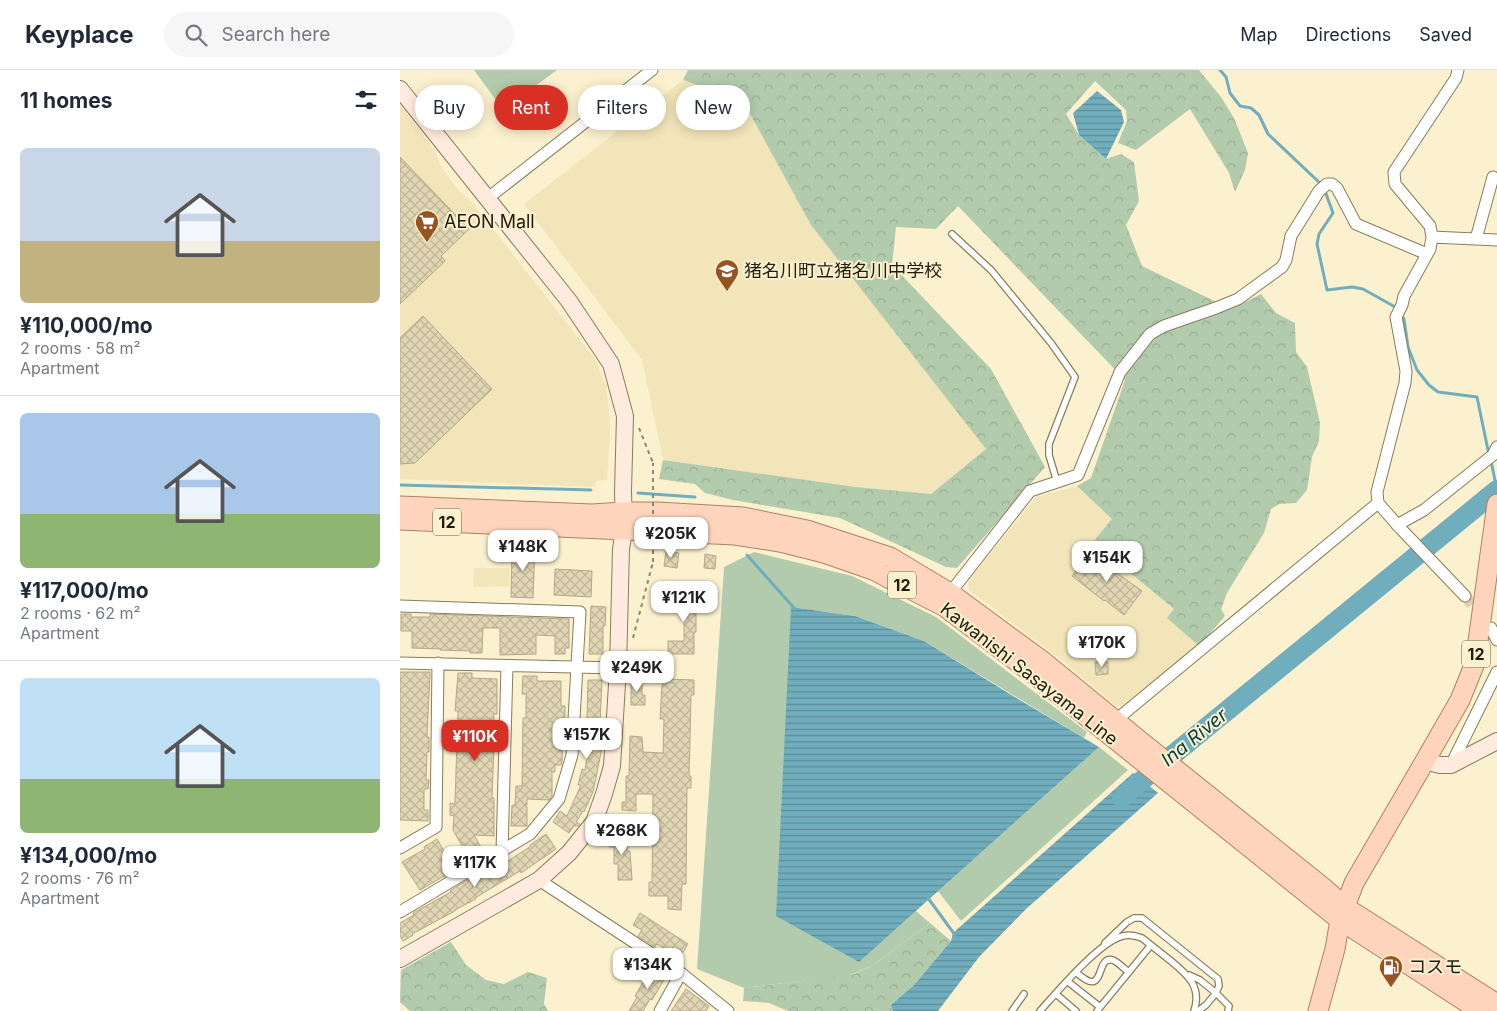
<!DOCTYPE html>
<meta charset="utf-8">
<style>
:root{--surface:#fff;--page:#f6f6f7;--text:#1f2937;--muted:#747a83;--line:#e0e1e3;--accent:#d93025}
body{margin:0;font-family:Inter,"Noto Sans JP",sans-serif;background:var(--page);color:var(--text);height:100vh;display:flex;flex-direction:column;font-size:19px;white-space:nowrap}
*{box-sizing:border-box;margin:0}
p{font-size:16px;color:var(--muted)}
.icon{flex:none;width:28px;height:28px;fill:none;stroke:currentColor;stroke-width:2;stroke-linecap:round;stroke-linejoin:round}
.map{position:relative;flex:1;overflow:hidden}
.panel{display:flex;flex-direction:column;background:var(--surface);width:400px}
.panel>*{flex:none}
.banner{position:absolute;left:15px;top:15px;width:475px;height:45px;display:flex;gap:10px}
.price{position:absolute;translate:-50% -42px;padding:0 11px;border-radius:10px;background:#fff;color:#222;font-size:16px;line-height:32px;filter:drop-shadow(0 1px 2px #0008)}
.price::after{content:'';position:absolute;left:50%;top:30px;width:15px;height:11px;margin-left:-8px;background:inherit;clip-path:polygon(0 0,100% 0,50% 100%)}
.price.on{background:var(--accent);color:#fff}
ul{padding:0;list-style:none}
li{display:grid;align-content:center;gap:10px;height:265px;padding:0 20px}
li+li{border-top:1px solid var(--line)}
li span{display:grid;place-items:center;height:155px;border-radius:8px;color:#555}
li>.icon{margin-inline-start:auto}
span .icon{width:90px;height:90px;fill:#fffc;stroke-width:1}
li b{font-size:21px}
h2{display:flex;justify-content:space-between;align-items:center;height:60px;padding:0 20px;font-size:21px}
.chip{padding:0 18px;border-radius:22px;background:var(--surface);box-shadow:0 2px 12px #0003;font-size:18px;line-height:45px}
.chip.on{background:var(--accent);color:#fff}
header{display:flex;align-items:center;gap:30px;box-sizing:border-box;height:70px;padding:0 25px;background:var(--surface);border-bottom:1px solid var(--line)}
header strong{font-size:24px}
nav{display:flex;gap:28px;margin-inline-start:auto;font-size:18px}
.search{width:350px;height:45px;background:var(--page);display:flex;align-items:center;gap:12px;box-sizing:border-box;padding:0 18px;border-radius:28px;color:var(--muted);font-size:19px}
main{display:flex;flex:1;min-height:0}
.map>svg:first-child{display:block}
.built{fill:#f2e5ba}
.green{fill:#b3cbad}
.forest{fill:url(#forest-crowns)}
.water{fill:url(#water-rules)}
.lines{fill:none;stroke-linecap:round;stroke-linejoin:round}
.stream{stroke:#70aebd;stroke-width:3}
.river{stroke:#70aebd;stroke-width:20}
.building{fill:url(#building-cross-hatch);stroke:#b3a988}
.street-tunnel{stroke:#dbd1b1;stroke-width:11;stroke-dasharray:11 5.5;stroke-linecap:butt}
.lane-casing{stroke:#867d5d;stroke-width:8}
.street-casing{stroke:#867d5d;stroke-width:13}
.secondary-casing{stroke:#867d5d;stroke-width:18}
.primary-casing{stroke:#b08163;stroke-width:21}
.path{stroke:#8d866e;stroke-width:2;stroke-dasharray:4 4;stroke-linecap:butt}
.lane{stroke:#fff;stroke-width:5.5}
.street{stroke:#fff;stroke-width:11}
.secondary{stroke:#ffeade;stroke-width:16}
.primary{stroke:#fed4bc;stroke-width:19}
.path-bridge{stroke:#8d866e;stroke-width:2;stroke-dasharray:4 4;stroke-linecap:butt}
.labels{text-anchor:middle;stroke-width:4;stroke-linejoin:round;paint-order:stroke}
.shield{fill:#fcf1ce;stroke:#625c48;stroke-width:1}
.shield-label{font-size:16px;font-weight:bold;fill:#201c0f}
.poi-label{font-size:18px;fill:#201c0f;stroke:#fcf1ce;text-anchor:start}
.street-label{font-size:18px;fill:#201c0f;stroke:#fcf1ce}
.water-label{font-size:19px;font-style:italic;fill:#003c47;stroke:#fcf1ce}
</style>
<header>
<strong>Keyplace</strong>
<div class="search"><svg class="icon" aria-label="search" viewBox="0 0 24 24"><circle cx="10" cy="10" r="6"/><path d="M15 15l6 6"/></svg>Search here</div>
<nav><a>Map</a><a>Directions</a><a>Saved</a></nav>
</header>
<main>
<section class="panel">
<h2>11 homes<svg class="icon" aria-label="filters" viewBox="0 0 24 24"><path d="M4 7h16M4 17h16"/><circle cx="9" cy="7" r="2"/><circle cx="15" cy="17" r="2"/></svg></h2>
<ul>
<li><span style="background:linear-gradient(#c9d6e8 60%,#c2b280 0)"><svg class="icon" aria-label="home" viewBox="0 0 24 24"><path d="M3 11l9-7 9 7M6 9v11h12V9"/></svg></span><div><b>¥110,000/mo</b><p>2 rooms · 58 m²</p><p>Apartment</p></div></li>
<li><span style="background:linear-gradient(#a9c7e8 65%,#8fb573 0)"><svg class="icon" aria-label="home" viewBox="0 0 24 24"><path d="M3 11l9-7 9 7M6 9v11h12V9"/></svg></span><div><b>¥117,000/mo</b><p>2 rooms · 62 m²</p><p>Apartment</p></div></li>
<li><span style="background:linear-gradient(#bfe0f5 65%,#8fb573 0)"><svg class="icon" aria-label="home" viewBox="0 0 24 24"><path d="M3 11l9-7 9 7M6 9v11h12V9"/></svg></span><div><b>¥134,000/mo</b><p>2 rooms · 76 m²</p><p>Apartment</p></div></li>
</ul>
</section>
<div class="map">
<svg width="1097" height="941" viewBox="0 0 1097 941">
<defs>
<pattern id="forest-crowns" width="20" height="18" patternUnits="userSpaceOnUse" patternTransform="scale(1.25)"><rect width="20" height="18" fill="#b3cbad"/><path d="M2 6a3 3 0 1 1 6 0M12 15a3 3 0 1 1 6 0" fill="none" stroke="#9aae94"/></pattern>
<pattern id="water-rules" width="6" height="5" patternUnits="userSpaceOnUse" patternTransform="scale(1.25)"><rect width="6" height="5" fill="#70aebd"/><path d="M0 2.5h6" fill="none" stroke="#5c8d98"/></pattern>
<pattern id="building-cross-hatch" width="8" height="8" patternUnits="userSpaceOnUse" patternTransform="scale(1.25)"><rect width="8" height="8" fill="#e0d6b3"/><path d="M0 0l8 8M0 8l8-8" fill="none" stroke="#c0b799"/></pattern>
</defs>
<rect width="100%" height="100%" fill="#fcf1ce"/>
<path class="built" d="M283,10L343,31L411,155L587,379L531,424L456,417L263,390L242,290L124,134Z
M0,35L34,79L42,98L58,120L72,132L195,289L206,316L209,341L210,362L207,410L196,411L195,417L0,409Z
M677,416L713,449L693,472L775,540L768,548L799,576L726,636H716L658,587L569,520L568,511L636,427Z
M74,498H110L109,516L73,517Z"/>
<path class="green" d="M74,0H157L103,40Z
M354,482L452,506L536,547L687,662L684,668L524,571L455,546L391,537L459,891L516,841L530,853L472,896L450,905L344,918L297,899L324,497Z
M699,677L728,700L561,851L538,821Z"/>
<path class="forest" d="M288,0H799L821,27L834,48L848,83L845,100L835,122L829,103L790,39L736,80L718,73L727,51L726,40L695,11L666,44L679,65L706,89L721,84L734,92L739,131L726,155L742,196L831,239L861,224L876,243L895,253L896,282L907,297L920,353L919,371L912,387L907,420L896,433L879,434L871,439L864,463L827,523L821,539L825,546L799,576L767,548L774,539L693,472L712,449L677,416L691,408L725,310L558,136L536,159L496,157L492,195L591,299L645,397L557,498L546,497L440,448L333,430L305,423L295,414L259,409L263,390L456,417L531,424L586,379L411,155L343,31L283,10Z
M530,853L551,871L514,915L491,935L493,941H388L369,933L343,931L344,918L454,904L472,896Z
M51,872L66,895L86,910L104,914L128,902L147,908L144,934L148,941H10L0,932L1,900Z"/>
<path class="water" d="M697,21L721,40L724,52L706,89L679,65L673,43Z
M391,537L455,546L524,571L613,626L699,677L459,892L376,846Z
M733,703L758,723L626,839L579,887L538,941H493L491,935L514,915L551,871L553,863Z"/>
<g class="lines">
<path class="stream" d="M820,0L826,7L830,23L840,36L851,38L859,45L868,64L922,115
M925,121L933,143L919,164L917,174L927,220L952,217L963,219L997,238
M1000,243L1004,249L1008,277L1017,300L1029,315L1038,322L1077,327L1089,385
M1091,391L1097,420
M0,415L191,420
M238,423L295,427
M347,485L395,539
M528,828L555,865"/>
<path class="river" d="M722,728L747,706L1097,420"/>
</g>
<path class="building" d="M0,87L69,159L41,186L45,191L0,234Z
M23,246L92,319L15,393L0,394V268Z
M112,477H135L133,528L111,527Z
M692,480L706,491L704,494L742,521L724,545L705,530L704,531L672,506Z
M266,481L279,483L277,498L264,496Z
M305,484L316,486L315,499L304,498Z
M155,499L192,501L191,527L154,525Z
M266,523L299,525L298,534H296V562H294V584H268V571H284V535H265Z
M191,536L206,537L205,556H203V584H189Z
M1,544H11V547H30V544L169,549V578H165V584H155V566L136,565V584L100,585V558H83L82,583H70V581L40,580L41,579L12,578V561H1Z
M695,592H708V604L696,605Z
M0,602H30L27,667H29V682H27L26,710H29L28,719H24V740H28V751L0,750Z
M58,603H72V608L97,609V644H94L93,675H94L92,728H94V766L74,765L84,782L70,790L53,760L54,746L50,745V733L54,734L55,731L58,641H55Z
M123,606H137V611H161V636H165V650H163L162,691L161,695H155V702H152V726L149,730L127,729V735L125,734L127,737V756H111L112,735H115L116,716H122L123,648H126V624H122Z
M231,609H242V625H245V635H231Z
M264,609L294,610V625H291L290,671L289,706H291V718H287L286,814H282L281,840L268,839V826H249V812H252L253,724H236V741L222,740V732H226V706H229L230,666L242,667L243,682L263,683L264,649H260L262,615H263Z
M188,610H202L199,677L202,678L193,722L184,742L183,741L176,752L180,754L178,756H174L169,763L153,752L160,741L167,746L181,715H178L182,699L185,700L189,672H187L188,648H187Z
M146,764L156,779L121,803L120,801L75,828L76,829L55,840V841L12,864L13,865L3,871L0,866V853L14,845L13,843L51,822L50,821L62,813L84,802L85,804L108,791L131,776L130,775Z
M209,764L228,765L227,781H230L232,810H218V794H214V777H209Z
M37,769L55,800L20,820L2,792L25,779L24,777Z
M240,843L288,874L280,887L257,874L255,877L238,866L242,860L233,855Z
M251,898L261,903L260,905L265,908L252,930L250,929L243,941H229L237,927L235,926Z
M286,919L309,936L306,941H271Z"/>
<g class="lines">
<path class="street-tunnel" d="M1065,526L1082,547"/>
<g class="lane-casing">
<path id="lane" d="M552,164L591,200L651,273L675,307L649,374V385L657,412
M705,873L727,852L734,848H742L818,909L819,916L816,923L829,936L828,941
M676,902C707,931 694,885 713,890C718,892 724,899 729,902
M789,905L800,910L816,923L806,935L798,941
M667,911L700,937
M656,924L676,941
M612,941L624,924
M640,941C657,922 700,871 723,866C730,864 737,866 742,868C752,876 761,883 771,891C788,905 802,917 794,941
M697,941L751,875"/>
</g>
<g class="street-casing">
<path id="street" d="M1058,0L1056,8L994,102L995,114L1030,156L1032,167L1030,179L1004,226L1002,235L996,247L1006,301L1005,313L977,422L978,433L1001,459L1065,526
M88,128L252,0
M1032,167L1097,170
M1076,169L1093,107
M997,455L1024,440L1093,385L1097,377
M550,523L630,421L678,405L720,302L750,264L764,256L816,238L838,229L882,197L886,190L891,166L919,121L927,114H932L937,118L956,154L1027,184
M0,536L180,542L172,685L159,729L130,764L0,842
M1091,558L1097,570
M0,593L218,598
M716,650L978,433
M1051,695L1097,602
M0,778L36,757L38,593
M102,782L107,596
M139,810L281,903L328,941
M260,941L281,903"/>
</g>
<g class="secondary-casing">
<path id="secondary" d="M0,19L169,231L211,294L225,346L223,421L224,460L221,479L218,598L212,696L204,724L194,752L169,783L139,810L0,889
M1025,691L1040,695H1051L1097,671"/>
</g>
<g class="primary-casing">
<path id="primary" d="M0,436L192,444L223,442H258L343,447L407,460L490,487L550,523L644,592L744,674L925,819L945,837L1097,934
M0,450L335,465L380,472L424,483L473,500L545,537L640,609L940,850L1080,941
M918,941L935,879L940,850L954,813L1025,691L1060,630L1075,593L1097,434"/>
</g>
<path class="path" d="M239,358L253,393
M233,568L253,492"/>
<use href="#lane" class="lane"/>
<use href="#street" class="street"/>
<use href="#secondary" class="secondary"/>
<use href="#primary" class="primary"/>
<path class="path-bridge" d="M253,492V393"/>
</g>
<defs>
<g id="supermarket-pin" transform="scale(1.25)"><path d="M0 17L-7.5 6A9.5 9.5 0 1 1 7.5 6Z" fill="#975423" stroke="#fcf1ce"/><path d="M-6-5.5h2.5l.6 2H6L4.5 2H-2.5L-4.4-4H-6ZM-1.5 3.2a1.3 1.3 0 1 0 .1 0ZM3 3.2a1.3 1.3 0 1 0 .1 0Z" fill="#fff"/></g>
<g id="school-pin" transform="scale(1.25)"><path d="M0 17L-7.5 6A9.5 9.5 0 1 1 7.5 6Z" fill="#975423" stroke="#fcf1ce"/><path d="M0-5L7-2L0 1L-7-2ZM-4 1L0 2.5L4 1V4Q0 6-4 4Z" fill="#fff"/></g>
<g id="fuel-pin" transform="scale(1.25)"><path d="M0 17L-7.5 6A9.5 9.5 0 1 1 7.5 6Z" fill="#975423" stroke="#fcf1ce"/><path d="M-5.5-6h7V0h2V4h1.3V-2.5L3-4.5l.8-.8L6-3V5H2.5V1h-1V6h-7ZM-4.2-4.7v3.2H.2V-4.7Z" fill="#fff"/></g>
</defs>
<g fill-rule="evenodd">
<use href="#supermarket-pin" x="27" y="152"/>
<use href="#school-pin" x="327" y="201"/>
<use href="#fuel-pin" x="991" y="897"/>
</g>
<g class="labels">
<g class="shield">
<rect x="33" y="438.5" width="28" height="27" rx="4"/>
<rect x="488" y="501.5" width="28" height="27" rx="4"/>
<rect x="1062" y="570.5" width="28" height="27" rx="4"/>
</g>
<g class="shield-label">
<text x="47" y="458">12</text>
<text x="502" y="521">12</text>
<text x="1076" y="590">12</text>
</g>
<g class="poi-label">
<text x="44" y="158">AEON Mall</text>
<text x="344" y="207">猪名川町立猪名川中学校</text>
<text x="1008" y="903">コスモ</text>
</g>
<g class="street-label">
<text transform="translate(629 604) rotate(38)" y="6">Kawanishi Sasayama Line</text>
</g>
<g class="water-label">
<text transform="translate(794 667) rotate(-39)" y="7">Ina River</text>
</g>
</g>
</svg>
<b class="price" style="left:271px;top:489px">¥205K</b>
<b class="price" style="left:123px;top:502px">¥148K</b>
<b class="price" style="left:707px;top:513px">¥154K</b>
<b class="price" style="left:284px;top:553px">¥121K</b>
<b class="price" style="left:702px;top:598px">¥170K</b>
<b class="price" style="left:237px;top:623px">¥249K</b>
<b class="price" style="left:187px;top:690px">¥157K</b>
<b class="price on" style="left:75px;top:692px">¥110K</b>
<b class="price" style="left:222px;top:786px">¥268K</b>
<b class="price" style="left:75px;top:818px">¥117K</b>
<b class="price" style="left:248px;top:920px">¥134K</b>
<div class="banner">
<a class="chip">Buy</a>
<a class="chip on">Rent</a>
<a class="chip">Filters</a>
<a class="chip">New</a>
</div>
</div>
</main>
